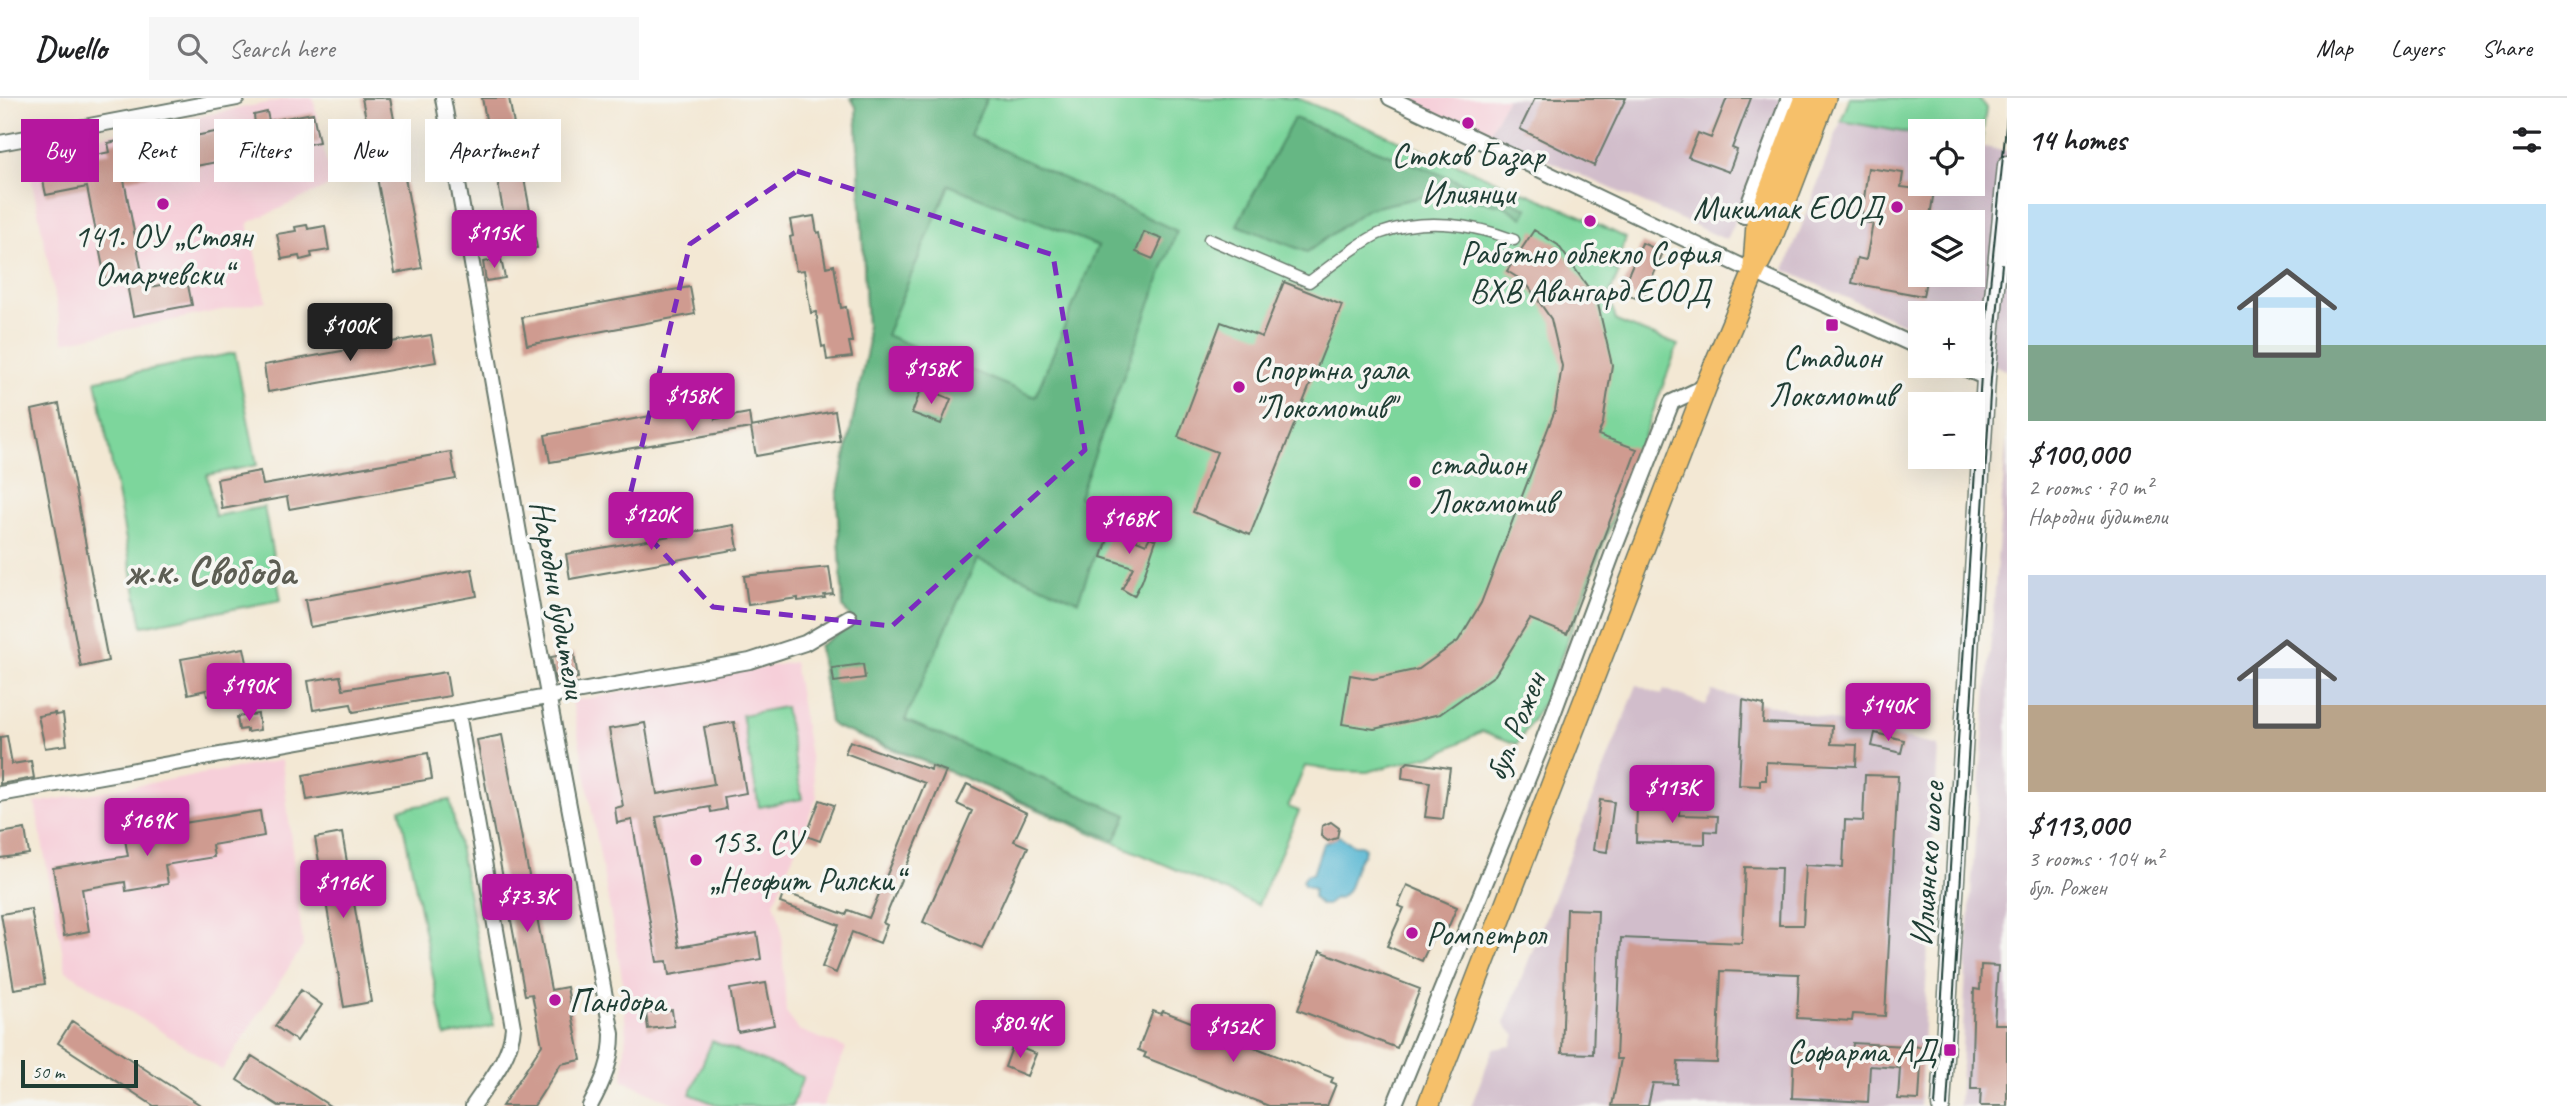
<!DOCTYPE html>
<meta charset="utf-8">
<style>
:root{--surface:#fff;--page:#f6f6f6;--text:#202124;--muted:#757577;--line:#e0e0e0;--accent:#b5179e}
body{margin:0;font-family:Caveat,sans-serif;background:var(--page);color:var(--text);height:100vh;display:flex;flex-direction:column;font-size:26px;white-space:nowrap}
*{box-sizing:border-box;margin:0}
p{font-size:23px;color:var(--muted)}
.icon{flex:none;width:38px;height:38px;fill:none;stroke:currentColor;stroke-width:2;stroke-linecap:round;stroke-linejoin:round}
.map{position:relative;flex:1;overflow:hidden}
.panel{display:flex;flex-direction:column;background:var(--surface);width:560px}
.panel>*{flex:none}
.guide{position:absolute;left:21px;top:21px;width:665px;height:63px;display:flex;gap:14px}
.buttons{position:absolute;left:1908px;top:21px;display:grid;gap:14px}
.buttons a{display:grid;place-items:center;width:77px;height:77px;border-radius:0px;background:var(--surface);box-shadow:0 7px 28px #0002;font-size:35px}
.scale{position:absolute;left:21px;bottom:18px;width:117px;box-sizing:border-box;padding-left:7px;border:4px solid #1f3d34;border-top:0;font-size:19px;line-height:24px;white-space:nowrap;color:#1f3d34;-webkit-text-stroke:5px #f6f6f2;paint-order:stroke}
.price{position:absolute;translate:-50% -60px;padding:0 16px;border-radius:7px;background:var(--accent);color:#fff;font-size:23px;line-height:46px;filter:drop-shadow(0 2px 4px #0008)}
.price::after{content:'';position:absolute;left:50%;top:42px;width:21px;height:16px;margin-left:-10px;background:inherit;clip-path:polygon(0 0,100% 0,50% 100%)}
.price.current{background:#222;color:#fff}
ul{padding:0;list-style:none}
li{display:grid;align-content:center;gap:14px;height:371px;padding:0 21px}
li span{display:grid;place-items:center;height:217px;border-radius:0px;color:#555}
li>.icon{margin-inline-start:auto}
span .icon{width:126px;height:126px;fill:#fffc;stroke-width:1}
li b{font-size:30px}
h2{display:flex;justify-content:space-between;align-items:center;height:84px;padding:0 21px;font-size:30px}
.pill{padding:0 24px;border-radius:0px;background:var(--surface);box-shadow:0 7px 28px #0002;font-size:24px;line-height:63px}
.pill.current{background:var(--accent);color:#fff}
header{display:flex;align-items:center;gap:42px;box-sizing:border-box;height:98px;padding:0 35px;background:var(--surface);border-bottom:2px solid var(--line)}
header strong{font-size:33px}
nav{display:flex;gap:38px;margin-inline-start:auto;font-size:24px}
.search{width:490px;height:63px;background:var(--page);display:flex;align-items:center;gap:18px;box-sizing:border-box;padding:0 24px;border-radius:0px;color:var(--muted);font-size:26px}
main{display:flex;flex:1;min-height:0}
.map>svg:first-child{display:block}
.built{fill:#f6cfd9}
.industrial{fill:#d1bdcb;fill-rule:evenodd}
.green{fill:#7dd69c;stroke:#4e8a68;stroke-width:2}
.forest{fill:#66b784;stroke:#427a5c;stroke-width:2;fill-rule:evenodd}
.water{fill:#53b5d2;stroke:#397983;stroke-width:2}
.building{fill:#cf9b90}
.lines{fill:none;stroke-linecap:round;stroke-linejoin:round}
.pedestrian-casing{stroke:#69796c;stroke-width:13}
.minor-casing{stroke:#69796c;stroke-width:18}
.tertiary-casing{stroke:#69796c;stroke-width:21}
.primary-casing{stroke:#69796c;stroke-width:24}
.pedestrian{stroke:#fff;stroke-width:10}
.minor{stroke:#fff;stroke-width:14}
.tertiary{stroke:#fff;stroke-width:18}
.primary{stroke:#f6c06b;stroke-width:21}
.tram{stroke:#1f3d34;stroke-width:2}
.marked{fill:none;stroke:#7b2cbf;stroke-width:5;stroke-dasharray:14 9;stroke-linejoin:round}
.poi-dot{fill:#b5179e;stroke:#f6f6f2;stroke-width:2.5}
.labels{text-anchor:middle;stroke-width:7;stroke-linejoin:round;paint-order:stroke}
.poi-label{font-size:33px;fill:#1f3d34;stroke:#f6f6f2;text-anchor:start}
.street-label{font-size:33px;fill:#1f3d34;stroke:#f6f6f2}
.district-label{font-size:40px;font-weight:bold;fill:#5d5e54;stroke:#f6f6f2}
</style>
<header>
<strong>Dwello</strong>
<div class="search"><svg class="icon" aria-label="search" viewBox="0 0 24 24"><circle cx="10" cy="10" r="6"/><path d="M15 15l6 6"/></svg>Search here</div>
<nav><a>Map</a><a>Layers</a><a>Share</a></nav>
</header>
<main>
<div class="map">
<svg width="2007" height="1008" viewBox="0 0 2007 1008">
<rect width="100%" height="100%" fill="#f6f6f2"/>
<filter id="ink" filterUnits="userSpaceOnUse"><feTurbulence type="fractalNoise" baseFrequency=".0143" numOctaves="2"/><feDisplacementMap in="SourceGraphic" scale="14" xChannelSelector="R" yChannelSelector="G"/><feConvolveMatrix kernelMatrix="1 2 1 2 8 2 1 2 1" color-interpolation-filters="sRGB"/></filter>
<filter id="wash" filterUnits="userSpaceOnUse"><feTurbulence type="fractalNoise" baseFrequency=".00686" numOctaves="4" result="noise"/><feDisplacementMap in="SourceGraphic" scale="28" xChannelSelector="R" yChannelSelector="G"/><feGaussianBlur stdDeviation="1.57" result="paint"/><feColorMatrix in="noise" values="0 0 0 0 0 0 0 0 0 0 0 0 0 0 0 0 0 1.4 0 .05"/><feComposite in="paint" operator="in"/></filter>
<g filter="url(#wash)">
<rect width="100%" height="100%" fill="#f3e8d4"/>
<path class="built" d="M291,0H313L331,87L248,125L266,203L64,244L26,53Z
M1390,0H1507L1484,46Z
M794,564L817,699L774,804L781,826L786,915L799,932L846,950L823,1008H679L623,982L626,934L622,879L572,603Z
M282,662L303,848L222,972L66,873L35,705Z"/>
<path class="industrial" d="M1507,0H1782L1727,142L1489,36Z
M1841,23L1920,37V86H1972V47L2007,53V273L1972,257V215H1920V233L1785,172ZM1920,124H1972V177H1920Z
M2007,336V1008H1959L1968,833Z
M1637,587L1662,597L1664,591L1706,607L1712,593L1938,648L1920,1008H1471L1493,951L1511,948L1515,938L1504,925Z"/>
<path class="green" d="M859,0H1297L1581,118L1626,140L1614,172L1619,174L1609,197L1616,223L1678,247L1545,602L1517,646L1482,633L1440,655L1367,674L1339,673L1305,668L1288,709L1299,713L1258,807L955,676L833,628L830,624L819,548L854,525L843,509L837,399L868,248L856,8Z
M1850,0H1978L1986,10L1981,48L1972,47V33H1920V37L1841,23Z
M235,255L257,367L207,377L215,418L264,409L281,502L142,528L96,282Z
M785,609L802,701L759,709L742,617Z
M450,702L494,928L445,938L400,711Z
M712,943L803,979L792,1008H720L690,996Z"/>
<path class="forest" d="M851,0H987L970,37L1177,133L1079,399L1111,412L1078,503L977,461L905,622L1127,717L1115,742L893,650L833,628L830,624L819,548L854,525L843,509L837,399L868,248L856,9ZM949,87L1098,148L1035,299L886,237Z
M1294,20L1528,110L1523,120L1503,107L1434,96L1367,111L1307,154L1237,127Z"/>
<path class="water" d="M1339,738L1354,747H1361L1365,750L1364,756C1349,769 1357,790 1338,801L1335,800L1327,807H1320L1313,799L1314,791L1304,787L1302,782L1308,776H1313L1323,746Z"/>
<g id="blocks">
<path class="building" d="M362,0H390L422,170L395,175Z
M482,0H509L537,150L511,155Z
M1535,0H1626L1594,68L1520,31Z
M1727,0H1751L1732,50L1737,52L1729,74L1688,59L1698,35L1711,40Z
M267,14L269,23L313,15L319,44L124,82L145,190L187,182L192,207L133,218L126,181L106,185L87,89L46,97L40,68L110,54L108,45L123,42L125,52L255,26L254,17Z
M1868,70L1903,75L1901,89L1934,93L1929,124H1920V177H1927L1923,198L1852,185L1857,160L1866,162L1873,125L1861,124Z
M814,118L817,135L820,134L826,169L834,167L841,210L846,209L852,244H849L852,259L827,262L825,248L822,249L816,214L811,215L804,172L796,173L790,139L793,138L790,122Z
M307,127L308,131L325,128L329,152L311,155L312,159L300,162L299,158L282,161L277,136L296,133L295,129Z
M1534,132L1558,147L1597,202L1612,267L1603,325L1598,337L1637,351L1567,536L1530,521L1495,577L1440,616L1374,631L1342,626L1350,577L1373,581L1419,571L1458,543L1481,505L1555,312L1562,268L1551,221L1526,185L1507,173Z
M1144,134L1162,141L1153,161L1136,154Z
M1642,145L1663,154L1643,202L1620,195Z
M501,161L505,180L486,183L483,164Z
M1284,184L1342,207L1250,437L1193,414L1217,354L1178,339L1221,224L1262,239Z
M690,189L695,216L527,247L522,219Z
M431,237L436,264L268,294L264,267Z
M922,289L951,301L941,326L912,315Z
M59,306L108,563L81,569L32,312Z
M712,307L715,321L749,315L751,329L835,313L840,343L756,358L751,330L550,364L545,337Z
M451,354L456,381L289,411L287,399L222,411L217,381L260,373L263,387Z
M734,427L738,451L570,481L566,456Z
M1112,428L1136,437L1134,441L1146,446L1150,439L1156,442L1142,483L1134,498L1122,491L1133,469L1102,459Z
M829,469L833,496L824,497L825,500L798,503V500L748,507L744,478Z
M472,471L477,498L310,529L305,502Z
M244,550L251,584L234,587L235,593L207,598L206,592L188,596L181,561Z
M574,555L578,580L555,584L551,559Z
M863,566L865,580L834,584L832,570Z
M446,574L450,598L353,614L351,606L313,612L308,583L340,578L343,591Z
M1743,602L1764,607L1763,625L1832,628L1831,646L1857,647L1856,668L1766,664V682H1760V688L1739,687Z
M55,615V617L63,616L67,647L45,650L38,618Z
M258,616L260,632L247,634V631L239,632L237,619Z
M734,624L746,695L724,699L726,711L711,714L710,709L656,719L679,849L757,835L761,861L669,877L667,863L657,864L632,722L617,725L615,710L623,708L609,631L645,625L657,696L714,686L704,629Z
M1875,635L1904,642L1901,655L1872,648Z
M502,637L551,892L567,889L581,962L561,966L534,1008H502L542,947L532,896L525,897L477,642Z
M7,638L12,666L31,663L34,680L0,686V639Z
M850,643L931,672L932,668L946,673L883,825L887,827L880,845L852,834L836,875L822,869L839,827L780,805L784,794L846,817L848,812L869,820L925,685L845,655Z
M428,655L432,681L307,702L303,677Z
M1408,664L1450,670L1443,721L1425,719L1430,684L1402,680L1403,669Z
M1865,677L1898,678L1885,918L1853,916L1852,923L1797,920L1799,876L1721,873L1717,965L1678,964L1677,986L1653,985L1648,1008H1612L1621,961H1616L1621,840L1742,845L1745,769L1781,770L1779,827H1803L1806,767L1843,769L1845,722L1863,723Z
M967,686L1027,715L1014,743L1028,749L982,850L923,824L972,713L957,706Z
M820,702L834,707L820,743L806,738Z
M1600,702L1614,704L1607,754L1593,752Z
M1637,705L1679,706V717L1718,718L1717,734L1705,733V746L1636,744Z
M149,709L152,730L260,713L264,738L212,747L214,759L165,767L168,786L126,793L125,784L82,791L89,833L64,838L53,770L128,758L120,714Z
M1331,724L1339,730L1337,740L1328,743L1321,738L1322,728Z
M25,731L29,756L0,760V735Z
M342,735L371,904L344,909L315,740Z
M1407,787L1457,809L1448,830L1439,826L1422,863L1387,848L1404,810L1398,808Z
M31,811L45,886L14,891L1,816Z
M1567,811L1598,812L1593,956L1562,955Z
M1320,853L1420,891L1397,950L1298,912Z
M1981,867L1998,868L1994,926H2007V1008H1980L1981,991H1971L1974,891L1980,892Z
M766,885L774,927L738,934L730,891Z
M301,892L322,907L297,943L275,928Z
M672,912L674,928L648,931L646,915Z
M1153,913L1161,916L1163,913L1333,980L1331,984L1336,986L1327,1008H1269L1144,959L1146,955L1138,952Z
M72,923L163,983L202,1008H154L58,945Z
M1853,945L1922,949L1919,1002L1898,1001L1900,970L1870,968L1868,1004L1792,1000L1794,952L1852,954Z
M1013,947L1036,956L1027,978L1005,969Z
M252,958L304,991L330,1008H279L237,982Z"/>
</g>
</g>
<g filter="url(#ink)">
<use href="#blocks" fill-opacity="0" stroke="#69796c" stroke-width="2"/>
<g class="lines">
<g class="pedestrian-casing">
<path id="pedestrian" d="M1209,141L1309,184C1327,171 1362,142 1381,135C1424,119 1472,126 1514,142"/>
</g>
<g class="minor-casing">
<path id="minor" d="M443,0L537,538L612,936C612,963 603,984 590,1008
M1390,0L1754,174L1920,250
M0,45L237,0
M1744,118L1789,0
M1960,268L1986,280
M458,615L513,929C511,959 489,984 473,1008
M0,696L750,563L805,545L849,519
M1394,1008L1540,651L1615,449L1672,304L1706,288"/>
</g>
<g class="tertiary-casing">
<path id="tertiary" d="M1941,1008L1986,280L2007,67"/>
</g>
<g class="primary-casing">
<path id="primary" d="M1754,168L1757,126L1805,0
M1428,1008L1706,288L1754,174L1771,141L1825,0"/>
</g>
<use href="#pedestrian" class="pedestrian"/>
<use href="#minor" class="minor"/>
<use href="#tertiary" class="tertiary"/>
<use href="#primary" class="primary"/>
<path class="tram" d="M1935,1008L1981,277L2007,18
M1947,1008L1991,280L2002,166"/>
</g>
</g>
<path class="marked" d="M797,73L1053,157L1085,352L892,528L713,509L626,414L690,146Z"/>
<g class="poi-dot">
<circle cx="1468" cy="25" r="7"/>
<circle cx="163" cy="106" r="7"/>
<circle cx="1897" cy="109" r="7"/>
<circle cx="1590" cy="123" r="7"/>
<rect x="1825" y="220" width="14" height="14" rx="3.5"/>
<circle cx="1239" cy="289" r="7"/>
<circle cx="1415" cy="384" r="7"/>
<circle cx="696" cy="762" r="7"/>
<circle cx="1412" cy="835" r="7"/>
<circle cx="555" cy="902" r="7"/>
<rect x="1943" y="945" width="14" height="14" rx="3.5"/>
</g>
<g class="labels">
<g class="poi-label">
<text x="1468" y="68" text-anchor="middle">Стоков Базар<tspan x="1468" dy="38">Илиянци</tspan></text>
<text x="1883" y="121" text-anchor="end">Микимак ЕООД</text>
<text x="163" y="149" text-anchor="middle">141. ОУ „Стоян<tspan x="163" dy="38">Омарчевски“</tspan></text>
<text x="1590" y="166" text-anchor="middle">Работно облекло София<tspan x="1590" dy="38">ВХВ Авангард ЕООД</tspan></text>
<text x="1832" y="270" text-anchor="middle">Стадион<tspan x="1832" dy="38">Локомотив</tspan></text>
<text x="1253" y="282">Спортна зала<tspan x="1253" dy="38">"Локомотив"</tspan></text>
<text x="1429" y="377">стадион<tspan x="1429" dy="38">Локомотив</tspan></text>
<text x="710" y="755">153. СУ<tspan x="710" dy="38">„Неофит Рилски“</tspan></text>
<text x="1426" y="847">Ромпетрол</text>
<text x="569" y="914">Пандора</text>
<text x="1936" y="964" text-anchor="end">Софарма АД</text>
</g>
<g class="street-label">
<text transform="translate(560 501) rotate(80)" y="12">Народни будители</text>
<text transform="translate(1514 628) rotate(-68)" y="12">бул. Рожен</text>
<text transform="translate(1926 766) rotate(-86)" y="12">Илиянско шосе</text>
</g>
<g class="district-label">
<text x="210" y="486">ж.к. Свобода</text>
</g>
</g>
</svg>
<div class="buttons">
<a><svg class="icon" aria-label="locate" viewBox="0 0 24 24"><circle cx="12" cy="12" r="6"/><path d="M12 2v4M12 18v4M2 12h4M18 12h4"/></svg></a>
<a><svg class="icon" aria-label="layers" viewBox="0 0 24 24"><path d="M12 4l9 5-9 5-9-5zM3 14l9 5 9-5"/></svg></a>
<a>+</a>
<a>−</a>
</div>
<div class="scale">50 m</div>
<b class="price" style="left:494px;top:172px">$115K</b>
<b class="price current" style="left:350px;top:265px">$100K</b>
<b class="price" style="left:931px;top:308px">$158K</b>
<b class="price" style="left:692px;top:335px">$158K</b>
<b class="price" style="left:651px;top:454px">$120K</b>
<b class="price" style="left:1129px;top:458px">$168K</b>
<b class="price" style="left:249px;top:625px">$190K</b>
<b class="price" style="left:1888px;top:645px">$140K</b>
<b class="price" style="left:1672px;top:727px">$113K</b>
<b class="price" style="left:147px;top:760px">$169K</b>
<b class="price" style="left:343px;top:822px">$116K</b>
<b class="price" style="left:527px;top:836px">$73.3K</b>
<b class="price" style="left:1020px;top:962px">$80.4K</b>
<b class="price" style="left:1233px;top:966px">$152K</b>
<div class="guide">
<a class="pill current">Buy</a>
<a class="pill">Rent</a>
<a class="pill">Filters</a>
<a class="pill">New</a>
<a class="pill">Apartment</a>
</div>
</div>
<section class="panel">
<h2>14 homes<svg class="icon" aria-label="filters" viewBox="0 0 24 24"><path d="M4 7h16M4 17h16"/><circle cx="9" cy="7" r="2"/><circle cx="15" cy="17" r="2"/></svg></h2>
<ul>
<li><span style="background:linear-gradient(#bfe0f5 65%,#7fa58c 0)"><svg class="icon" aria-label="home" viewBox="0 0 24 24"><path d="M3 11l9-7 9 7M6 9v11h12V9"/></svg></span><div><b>$100,000</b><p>2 rooms · 70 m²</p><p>Народни будители</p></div></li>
<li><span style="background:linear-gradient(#c9d6e8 60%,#b9a48a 0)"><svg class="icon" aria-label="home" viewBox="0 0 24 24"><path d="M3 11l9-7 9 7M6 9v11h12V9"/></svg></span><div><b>$113,000</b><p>3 rooms · 104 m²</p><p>бул. Рожен</p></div></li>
</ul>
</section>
</main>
